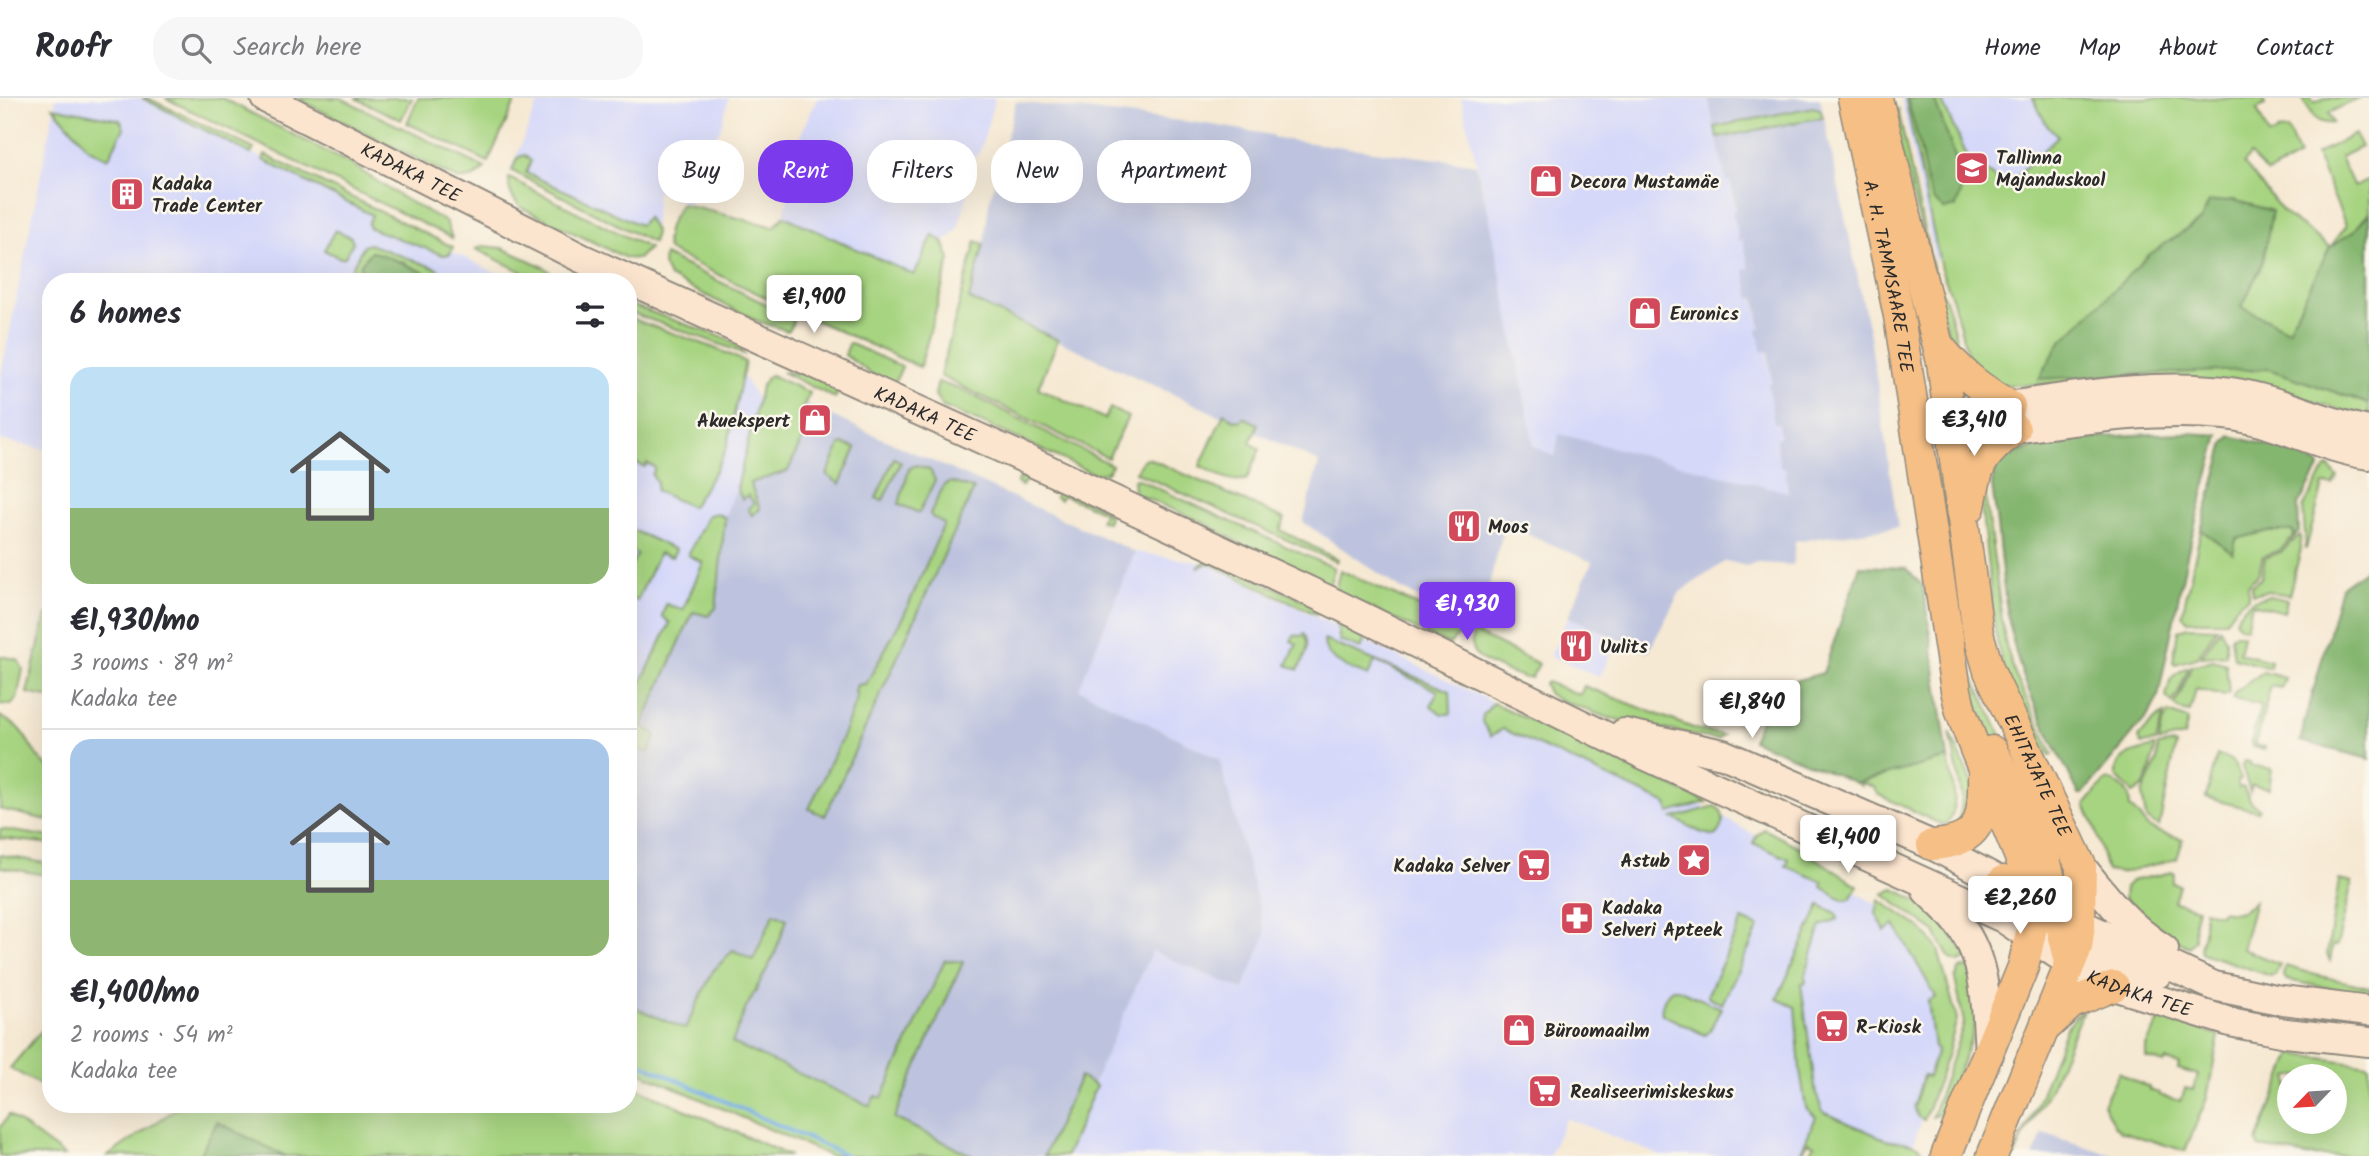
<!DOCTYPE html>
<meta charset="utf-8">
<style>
:root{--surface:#fff;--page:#f7f7f7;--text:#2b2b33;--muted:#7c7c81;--line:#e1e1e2;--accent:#7c3aed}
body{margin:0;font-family:Kalam,sans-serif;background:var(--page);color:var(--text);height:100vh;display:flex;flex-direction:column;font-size:26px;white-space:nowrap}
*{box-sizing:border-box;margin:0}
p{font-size:23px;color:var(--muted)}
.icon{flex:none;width:38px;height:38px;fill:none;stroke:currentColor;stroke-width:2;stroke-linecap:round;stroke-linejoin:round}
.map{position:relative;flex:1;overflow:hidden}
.drawer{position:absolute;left:42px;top:175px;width:595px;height:840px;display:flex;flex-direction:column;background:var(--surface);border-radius:28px;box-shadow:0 7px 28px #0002}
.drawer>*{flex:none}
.banner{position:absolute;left:658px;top:42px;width:665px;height:63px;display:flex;gap:14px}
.needle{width:46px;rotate:245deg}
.controls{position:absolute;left:2277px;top:966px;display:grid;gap:14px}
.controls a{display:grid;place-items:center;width:70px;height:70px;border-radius:50%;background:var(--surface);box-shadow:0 7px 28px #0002;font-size:35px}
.price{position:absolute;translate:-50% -60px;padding:0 16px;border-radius:7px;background:#fff;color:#222;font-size:23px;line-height:46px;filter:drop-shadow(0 2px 4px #0008)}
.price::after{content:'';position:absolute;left:50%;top:42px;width:21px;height:16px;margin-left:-10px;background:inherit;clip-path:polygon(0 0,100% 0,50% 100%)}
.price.selected{background:var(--accent);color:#fff}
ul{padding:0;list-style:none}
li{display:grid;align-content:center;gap:14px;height:371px;padding:0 28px}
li+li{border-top:2px solid var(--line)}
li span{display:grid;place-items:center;height:217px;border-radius:21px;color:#555}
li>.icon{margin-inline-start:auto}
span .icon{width:126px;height:126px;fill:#fffc;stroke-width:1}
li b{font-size:30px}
h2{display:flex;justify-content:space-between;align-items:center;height:84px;padding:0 28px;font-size:30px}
.tag{padding:0 24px;border-radius:28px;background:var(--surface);box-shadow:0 7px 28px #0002;font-size:24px;line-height:63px}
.tag.selected{background:var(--accent);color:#fff}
header{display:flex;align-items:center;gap:42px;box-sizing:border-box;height:98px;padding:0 35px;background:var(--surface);border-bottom:2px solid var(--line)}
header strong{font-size:33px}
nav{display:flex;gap:38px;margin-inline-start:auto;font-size:24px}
.search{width:490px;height:63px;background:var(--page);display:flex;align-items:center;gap:18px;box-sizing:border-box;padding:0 24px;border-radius:28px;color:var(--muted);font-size:26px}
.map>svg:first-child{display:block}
.built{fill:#d5d8f9}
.industrial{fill:#bdc3de}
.green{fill:#a7d481;stroke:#698056;stroke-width:2;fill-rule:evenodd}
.forest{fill:#85b66f;stroke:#58704d;stroke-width:2}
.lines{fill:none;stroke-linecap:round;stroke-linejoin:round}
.stream{stroke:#71abe1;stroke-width:4.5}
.secondary-casing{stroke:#908a7f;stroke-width:32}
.primary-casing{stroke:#908a7f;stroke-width:33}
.secondary{stroke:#fbe5cf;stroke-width:28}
.primary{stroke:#f5bf86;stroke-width:30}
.labels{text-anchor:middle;stroke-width:5;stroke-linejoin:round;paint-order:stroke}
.poi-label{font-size:19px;font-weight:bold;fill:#2b2b2b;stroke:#fbf7ec;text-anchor:start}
.street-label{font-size:19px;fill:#2b2b2b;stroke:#fbf7ec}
</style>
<header>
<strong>Roofr</strong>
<div class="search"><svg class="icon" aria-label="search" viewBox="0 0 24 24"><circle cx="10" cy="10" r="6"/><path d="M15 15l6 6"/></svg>Search here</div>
<nav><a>Home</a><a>Map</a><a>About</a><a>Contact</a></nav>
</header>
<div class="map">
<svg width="2369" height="1058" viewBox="0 0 2369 1058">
<rect width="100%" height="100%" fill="#fbf7ec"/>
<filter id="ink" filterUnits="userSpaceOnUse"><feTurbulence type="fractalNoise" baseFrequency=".0143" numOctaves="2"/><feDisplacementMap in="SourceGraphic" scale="14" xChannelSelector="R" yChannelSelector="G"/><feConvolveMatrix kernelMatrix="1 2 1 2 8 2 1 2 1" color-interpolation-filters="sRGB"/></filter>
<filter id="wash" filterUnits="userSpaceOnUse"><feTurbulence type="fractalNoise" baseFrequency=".00686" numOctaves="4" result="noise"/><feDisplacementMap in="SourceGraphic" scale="28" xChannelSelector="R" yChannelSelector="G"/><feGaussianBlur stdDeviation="1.57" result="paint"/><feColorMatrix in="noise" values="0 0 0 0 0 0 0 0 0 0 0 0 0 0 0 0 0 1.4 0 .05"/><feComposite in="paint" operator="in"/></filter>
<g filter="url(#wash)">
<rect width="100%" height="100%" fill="#f6e9d3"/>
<path class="built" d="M56,0H140L514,184H51V353L0,342V282Z
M540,0H729L721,30L700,67L688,106L657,93L653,145L510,73Z
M817,0H995L980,54L968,66L974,75L957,133L944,144L950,161L942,190L784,118L795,71L787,68Z
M1461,0H1708L1726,83L1730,82L1736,112L1733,113L1739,143L1743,142L1749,171L1745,172L1751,201L1754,200L1761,230L1758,231L1762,254L1767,253L1772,285L1768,286L1774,325L1778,324L1780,340L1776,341L1780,369H1785L1788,395L1560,337L1555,359L1534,348L1490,121Z
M1901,0H2098L1935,164Z
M628,230L743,278L767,318L705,464L628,632Z
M1135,454L1205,465L1675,692L1887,812L1950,927L1910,1057L1816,1019L1799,1058H1661L1566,1020L1549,1058H1061L1152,853L1243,892L1219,661L1079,591Z
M1568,519L1617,542L1600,579L1550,558Z"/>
<path class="industrial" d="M1708,0H1820L1870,238L1898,429L1795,443L1793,467L1758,465L1746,468L1726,463L1680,494L1648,555L1568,519L1592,464L1505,426L1479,526L1403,492L1303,424L1319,364L968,201L984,146L989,105L1016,4L1207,26L1272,37L1273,40L1476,66L1490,121L1534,348L1555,359L1559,336L1788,394L1785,369H1780L1776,341L1780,340L1778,325H1774L1768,286L1772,284L1768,253L1762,254L1757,231L1761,230L1755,200L1751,201L1744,172L1749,170L1743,142L1739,143L1732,113L1736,112L1733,95L1730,83H1726Z
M792,300L1135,454L1079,591L1219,661L1266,836L1243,892L1152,853L1061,1058H971L628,912V632L705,464L767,318Z
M2043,1035L2115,1058H2033Z"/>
<path class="green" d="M142,0H148L254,51L251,56Z
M165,0H222L351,66L401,99L446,124L452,140Z
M296,0H341L485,70C477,79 469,82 457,81Z
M355,0H412L401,22Z
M418,0H517L488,64L407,25Z
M1905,0H1940L1970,64L1981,75H1989L2005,90L2058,38L2046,26L2033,0H2262L2265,7L2257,11L2269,38L2277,35V33L2288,32L2299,58L2268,75L2250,57L2244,66L2285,116L2330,149L2346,128L2316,56L2355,36L2361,49L2340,59L2354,89L2369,82V321L2266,289L2110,281L2057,286L2008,287L1994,285L1972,274L1953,202L1941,171Z
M2303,0H2311L2314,5L2325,0H2360L2328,15L2333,25C2314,27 2310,15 2303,0Z
M53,9L120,22L124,30L109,59L108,61L89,51Z
M1813,9L1820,11L1823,19L1717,40L1715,29Z
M1898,11L1932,169L1948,209L1962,264L1951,248L1891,13Z
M265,57L453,149L450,156L443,157L370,130L368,126L372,117L263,62Z
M524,57L531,63L526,75L640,127L647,119L655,133L653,145L512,73L517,60Z
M509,80L649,150L638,161L626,160L522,110C512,101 508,93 509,80Z
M681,106L774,129L784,118L914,177L933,137L943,144L950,161L920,269L788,210L673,155L667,151C664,133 672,120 681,106Z
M335,132L351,139L353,144L345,159L340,160L324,152Z
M976,143L984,146L969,201L1058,242L1038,290L1105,321L1110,310L1128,319L1108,360L940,278Z
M369,146L438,171L440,176L438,184H359L348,178L363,148Z
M482,148L502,150L544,169L550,174L554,184H542L476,151Z
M664,157L793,219V224L788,233L755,222L669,179L663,167Z
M628,206L727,241L740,250L744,256C706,239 666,229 628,213Z
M628,219C667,235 707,244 745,264L727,349L715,373L692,409L656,393L657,385L652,377L655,370L647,365L645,369L628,362Z
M849,245L902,269L894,286L873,277L845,257Z
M782,274L816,276L838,290V295L835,300Z
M771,277L810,295L802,311L813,316L788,373L750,385L760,411L752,417L748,411L754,405L748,397L742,401L737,390L761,289L767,280Z
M938,284L962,292L1112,367L1106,375L1094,376L997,331L943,309L935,297Z
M1224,315L1232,321L1241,323L1243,319L1258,326L1250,345L1260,351L1247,381C1232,387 1214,374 1200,368Z
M843,346L856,350L840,386L827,377L840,347Z
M894,360L901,364L883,402L876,400Z
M1148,360L1285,421L1280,432L1337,461L1336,464L1135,374L1144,361Z
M916,367L930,372L935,382L919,415L899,406L909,371Z
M1946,368L1966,542L1973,578L2048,737L1990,635L1970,590L1934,369Z
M2329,369L2338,379L2333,387H2323L2306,451L2303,409L2326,370Z
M1030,376L1106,412L1109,418L1107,424L1100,423L1104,414L1063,397L1060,402L1055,399L1057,394L1026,381L1022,388L1017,385L1018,381Z
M1137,381L1334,470L1329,489L1289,472L1202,424L1134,395L1133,382Z
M951,384L974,391L825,718L809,711L843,637L857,600L855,593L857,587L865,586L870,579L905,515L944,426L932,419L930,416L944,387Z
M1984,390L2005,544L2015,577L2053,657L2050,658L2026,624L2001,563L1995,532L1981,406Z
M717,415L725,420L716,510L708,518L693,514L642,628L654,635L656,639L649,654H645L632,647L628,654V614L637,595L630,590V585L634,580L642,583L670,525L662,518L666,506L683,512L703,465L688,457L708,417Z
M628,430L676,452L672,459L659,455L637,503L628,499V474L637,456L628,452Z
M2201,432L2233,454L2236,441L2268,433H2294V439L2280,452L2263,458L2258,477L2248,487V499L2240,504L2225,523H2187L2182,517Z
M2300,437L2301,451L2289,497L2267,493L2252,496V488L2261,480L2265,460L2281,454Z
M1208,461L1320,509L1316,516L1208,465L1197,470Z
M1340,472L1461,528L1460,535L1450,546L1445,545L1335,493Z
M2270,498L2287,502L2284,514L2252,506L2246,530L2239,528L2235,521C2245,506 2252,500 2270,498Z
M1325,512L1366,538L1361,551L1340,543L1337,527Z
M46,517L51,518V600L27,595Z
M2187,529L2217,530L2197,560L2175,566L2173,564L2178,533Z
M2220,531L2226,541V557L2201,559Z
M1473,534L1539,566L1531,580H1525C1513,575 1483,566 1475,556C1470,550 1472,540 1473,534Z
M1304,536C1312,549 1304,560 1298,572L1287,567L1297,546L1291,543L1294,537L1301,538Z
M2237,536L2243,537L2239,555L2271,563L2270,570L2234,560L2231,540L2232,537Z
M1324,542L1450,593L1451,616H1442L1431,608L1438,593L1375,563L1368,578C1350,570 1324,564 1324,542Z
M0,558L18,562L23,571L17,601L11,607L0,606Z
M2213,562L2226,566L2229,595L2224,598L2196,591L2190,614L2180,612L2174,607L2180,597L2192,568Z
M2189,569L2178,596L2172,605L2166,599C2169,583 2173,575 2189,569Z
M2263,574L2285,580L2281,590L2271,588L2255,647L2265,649L2264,652L2253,649L2251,645L2261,607L2233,601L2235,594Z
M1547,584L1580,597L1584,588L1698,632L1723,637L1718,641L1703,639L1609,620L1556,601L1548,595L1544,585Z
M1493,605L1707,704L1669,715L1667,706L1503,631L1491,638L1482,624L1483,617Z
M2168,615L2188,622L2184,638L2159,644L2162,627Z
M2164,616L2156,644L2141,646L2139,639C2146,630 2154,621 2164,616Z
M0,618C6,622 14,625 19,631C31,644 35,661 51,671V723L0,711Z
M1950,634L1975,692L1976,705L1954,733L1961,713L1962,698Z
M2169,646L2176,647L2159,729L2146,720L2142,696L2157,664L2158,648Z
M2155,649L2151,671L2143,689L2133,695L2116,678C2114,656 2139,653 2155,649Z
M2217,657C2233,660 2236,666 2241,682L2237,683L2239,690L2243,689L2250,703L2259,710L2258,713L2206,700Z
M1948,660C1951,680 1962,710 1946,727H1942L1877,696L1874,689L1862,685L1861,688L1856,685Z
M2244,663L2250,664V667L2272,671L2269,690L2252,687L2250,694L2242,668Z
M2108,682C2115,683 2126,691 2129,699C2130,702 2129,706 2130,709L2148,729L2158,734L2183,741L2177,761L2120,775L2107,773L2095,730L2085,707L2104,684Z
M1715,708C1727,716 1724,728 1715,738L1700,734L1673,720Z
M0,731L51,739V746L0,740Z
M1764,731L1799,749L1858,788L1850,801L1843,802L1822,789L1823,784L1786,768L1789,761L1753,745L1757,737Z
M0,757L51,766V778L0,769Z
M2172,774L2174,775L2172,785L2179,787L2174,804L2197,810L2194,823L2195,842L2189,849C2164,837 2144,820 2124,800L2125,789L2131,783Z
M2339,782L2352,785L2337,848L2333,847L2330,863L2327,857Z
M1894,791L1930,809L1969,860L1959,864L1950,861L1934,833L1883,796Z
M1879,802C1899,816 1926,829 1938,852L1957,921L1947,958L1924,1022L1918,1019L1914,1009L1923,978L1928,979L1937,952L1934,950L1928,903L1936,899L1895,827L1885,833L1876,815Z
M2255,803L2242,851L2280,866L2275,877L2271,878L2202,855L2200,849L2204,835V812L2220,816L2222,813C2236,817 2245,813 2255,803Z
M1820,807L1836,815L1838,821L1821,828L1805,878L1806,884L1801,886L1816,996L1823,1014L1885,1041C1899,1045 1909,1042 1922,1051L1923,1058H1809L1814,1047L1808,1044L1802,1055L1807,1058H1799L1816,1019L1806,1010L1800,972L1795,909L1777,901Z
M774,815L787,821L774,858L746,910L732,945L870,1008L875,998L882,1000L945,862L963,864L894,1020L973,1058H830L628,969V907L685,931L713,873L733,852L753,862Z
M1742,822L1759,829L1722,906L1707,898Z
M2285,868L2316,877L2369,889V898L2287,882L2283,877Z
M1972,869L1978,914L1972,938L1945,1009L1942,1015L1932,1019L1964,925L1955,881L1960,871Z
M1672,891H1678L1721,910L1709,934L1705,937L1662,916C1660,908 1666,895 1672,891Z
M2084,909L2050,991L2023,1039L2015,1058H2013L2036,1009L2066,930Z
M2161,919L2219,937L2207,1000L2185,1053L2121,1033L2114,1027L2103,1006L2119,974L2138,985L2149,989V992L2159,995V997L2181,1003L2185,990L2193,992L2198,977L2178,971L2179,966L2166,962L2164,965L2146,960V948Z
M42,932L51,934V993L10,970Z
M2292,956L2369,967V1058H2309L2260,1049L2257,1045L2258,1040ZM2289,978H2334V1024L2327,1025L2289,1024Z
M1080,979L1096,988L1066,1058H1044Z
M628,986L790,1058H285L217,1024L199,1058H108L183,1006H628Z
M9,1017L65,1058H0V1030Z"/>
<path class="forest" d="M1907,0H1934L1959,70L1962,92L1956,109L1944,112L1933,102L1927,86L1919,45Z
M2234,102L2272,113L2263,163L2242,209L2288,232L2330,149L2354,133L2369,115V306L2268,271L2039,281L2059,246L2150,156L2201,122L2209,104Z
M371,153L401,164L423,174L426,184H392L360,173L361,166Z
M2187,335L2219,337L2188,453L2158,599L2150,615L2083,696H2079C2058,653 2030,605 2017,559C2001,503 2001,445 1992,388C1993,376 1995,367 2005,360C2035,339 2149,336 2187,335Z
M2231,338L2286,352L2319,366L2320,369L2298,407L2299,433L2294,439L2293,433H2268L2236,441L2233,455L2201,432L2225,345Z
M1860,468L1906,470L1923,488L1948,660L1856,685L1752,642L1765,612L1791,584L1823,575Z
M2369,469V661L2300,643L2341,489Z
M217,1024L285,1058H199Z"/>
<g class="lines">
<path class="stream" d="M628,960L847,1058"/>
</g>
</g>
<g filter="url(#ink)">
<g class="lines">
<g class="secondary-casing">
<g id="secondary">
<path id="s1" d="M265,0L581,160L1019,358L1328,502L1640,655L2003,820L2087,876L2114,888L2230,924L2286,935L2369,944"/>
<path d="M2369,333C2322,324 2279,301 2231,294C2151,283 2067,300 1987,311L1972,313L1950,325L1957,331L1975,336C2057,326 2142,309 2225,317C2275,322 2320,350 2369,357"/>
<path d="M1624,635L1723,656L1932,747L2022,795"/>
<path d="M2081,768C2106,800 2129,829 2164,851"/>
<path d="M1927,793C1936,802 1946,811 1954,820C1988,858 1986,909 1989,956"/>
<path d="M2061,817L2214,888L2275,901L2369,913"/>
<path d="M2055,847L2070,846L2113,863L2157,876"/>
</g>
</g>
<g class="primary-casing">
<g id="primary">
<path id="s2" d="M1853,0L1899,218L1956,592L1961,614L1975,651L2027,776L2033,802L2034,821L2023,869L1946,1058"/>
<path id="s3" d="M1877,0L1942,264L1978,535L1989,573L2081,768L2080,826L2077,849L1992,1058"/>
<path d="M1939,248C1960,275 1980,290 2010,308"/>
<path d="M1970,409C1977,366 1981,358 2015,331"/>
<path d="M1992,653L2029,717L2042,748L2070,864"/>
<path d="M1932,747C1981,744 1984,721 1983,679"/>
<path d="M2003,783L2034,822"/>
<path d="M2048,927L2072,905L2114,888"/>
</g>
</g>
<use href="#secondary" class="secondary"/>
<use href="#primary" class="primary"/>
</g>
</g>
<defs>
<g id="university-square" transform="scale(1.75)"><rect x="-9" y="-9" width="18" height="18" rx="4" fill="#d1495b" stroke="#fbf7ec"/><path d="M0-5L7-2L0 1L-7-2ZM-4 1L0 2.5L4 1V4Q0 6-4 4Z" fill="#fff"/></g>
<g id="shop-square" transform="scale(1.75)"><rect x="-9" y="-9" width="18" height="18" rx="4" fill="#d1495b" stroke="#fbf7ec"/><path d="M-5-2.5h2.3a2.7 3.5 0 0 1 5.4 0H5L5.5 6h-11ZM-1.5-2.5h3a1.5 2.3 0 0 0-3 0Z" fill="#fff"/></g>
<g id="building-square" transform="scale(1.75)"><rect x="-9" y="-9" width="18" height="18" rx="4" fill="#d1495b" stroke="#fbf7ec"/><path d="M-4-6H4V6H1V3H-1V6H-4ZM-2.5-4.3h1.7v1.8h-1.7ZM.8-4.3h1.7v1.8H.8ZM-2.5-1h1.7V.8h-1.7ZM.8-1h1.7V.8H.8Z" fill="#fff"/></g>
<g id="restaurant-square" transform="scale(1.75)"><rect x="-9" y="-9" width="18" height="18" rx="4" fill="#d1495b" stroke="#fbf7ec"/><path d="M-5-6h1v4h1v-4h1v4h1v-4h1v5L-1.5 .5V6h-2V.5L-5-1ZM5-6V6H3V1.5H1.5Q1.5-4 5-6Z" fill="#fff"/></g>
<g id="sight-square" transform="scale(1.75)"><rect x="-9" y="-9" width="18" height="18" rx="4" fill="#d1495b" stroke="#fbf7ec"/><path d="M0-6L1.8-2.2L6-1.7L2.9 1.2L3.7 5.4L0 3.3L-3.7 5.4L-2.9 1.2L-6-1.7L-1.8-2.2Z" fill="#fff"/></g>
<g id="supermarket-square" transform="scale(1.75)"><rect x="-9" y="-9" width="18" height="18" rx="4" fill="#d1495b" stroke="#fbf7ec"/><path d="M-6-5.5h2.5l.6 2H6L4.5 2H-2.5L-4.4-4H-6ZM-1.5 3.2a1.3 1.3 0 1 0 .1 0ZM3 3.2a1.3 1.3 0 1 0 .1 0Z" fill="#fff"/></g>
<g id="pharmacy-square" transform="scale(1.75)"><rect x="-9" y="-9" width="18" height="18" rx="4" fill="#d1495b" stroke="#fbf7ec"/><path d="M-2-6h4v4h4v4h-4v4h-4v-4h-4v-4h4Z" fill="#fff"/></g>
</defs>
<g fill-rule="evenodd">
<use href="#university-square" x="1972" y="70"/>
<use href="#shop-square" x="1546" y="83"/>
<use href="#building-square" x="127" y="96"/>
<use href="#shop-square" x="1645" y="215"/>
<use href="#shop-square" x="815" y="322"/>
<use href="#restaurant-square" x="1464" y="428"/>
<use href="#restaurant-square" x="1576" y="548"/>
<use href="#sight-square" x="1694" y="762"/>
<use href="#supermarket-square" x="1534" y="767"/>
<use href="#pharmacy-square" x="1577" y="820"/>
<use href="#supermarket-square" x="1832" y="928"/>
<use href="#shop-square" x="1519" y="932"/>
<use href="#supermarket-square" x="1545" y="993"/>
</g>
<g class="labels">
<g class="poi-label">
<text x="1996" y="66">Tallinna<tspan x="1996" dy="22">Majanduskool</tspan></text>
<text x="1570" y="90">Decora Mustamäe</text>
<text x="152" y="92">Kadaka<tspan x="152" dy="22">Trade Center</tspan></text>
<text x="1670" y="222">Euronics</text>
<text x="790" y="329" text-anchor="end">Akuekspert</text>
<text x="1488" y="435">Moos</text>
<text x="1600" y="555">Uulits</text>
<text x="1670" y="769" text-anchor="end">Astub</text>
<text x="1510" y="774" text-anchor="end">Kadaka Selver</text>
<text x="1602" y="816">Kadaka<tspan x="1602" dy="22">Selveri Apteek</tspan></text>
<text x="1856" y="935">R-Kiosk</text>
<text x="1544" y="939">Büroomaailm</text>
<text x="1570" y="1000">Realiseerimiskeskus</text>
</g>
<g class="street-label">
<text dy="7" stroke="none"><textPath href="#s1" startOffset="164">KADAKA TEE</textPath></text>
<text dy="7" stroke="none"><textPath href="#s2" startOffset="182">A. H. TAMMSAARE TEE</textPath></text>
<text dy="7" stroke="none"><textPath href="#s1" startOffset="732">KADAKA TEE</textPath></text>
<text dy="7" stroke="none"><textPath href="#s3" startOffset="700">EHITAJATE TEE</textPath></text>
<text dy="7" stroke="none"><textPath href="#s1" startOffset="2079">KADAKA TEE</textPath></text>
</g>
</g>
</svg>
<div class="controls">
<a><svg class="needle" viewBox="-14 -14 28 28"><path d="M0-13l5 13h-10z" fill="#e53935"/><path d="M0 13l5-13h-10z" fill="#7c7c81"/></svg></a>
</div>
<b class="price" style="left:814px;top:237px">€1,900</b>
<b class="price" style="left:1974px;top:360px">€3,410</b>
<b class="price selected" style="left:1467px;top:544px">€1,930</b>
<b class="price" style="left:1752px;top:642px">€1,840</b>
<b class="price" style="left:1848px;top:777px">€1,400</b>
<b class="price" style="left:2020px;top:838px">€2,260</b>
<div class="banner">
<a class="tag">Buy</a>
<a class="tag selected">Rent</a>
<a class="tag">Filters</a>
<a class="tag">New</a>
<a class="tag">Apartment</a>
</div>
<section class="drawer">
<h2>6 homes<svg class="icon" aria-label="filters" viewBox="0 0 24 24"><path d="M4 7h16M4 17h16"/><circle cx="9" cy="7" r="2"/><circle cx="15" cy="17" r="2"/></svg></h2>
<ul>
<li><span style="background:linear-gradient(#bfe0f5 65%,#8fb573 0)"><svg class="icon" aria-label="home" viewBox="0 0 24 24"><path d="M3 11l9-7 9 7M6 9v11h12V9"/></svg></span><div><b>€1,930/mo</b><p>3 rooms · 89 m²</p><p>Kadaka tee</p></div></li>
<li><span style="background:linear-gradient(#a9c7e8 65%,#8fb573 0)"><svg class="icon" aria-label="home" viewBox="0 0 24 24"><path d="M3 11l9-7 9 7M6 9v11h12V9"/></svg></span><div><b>€1,400/mo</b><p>2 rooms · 54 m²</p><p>Kadaka tee</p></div></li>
</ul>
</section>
</div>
